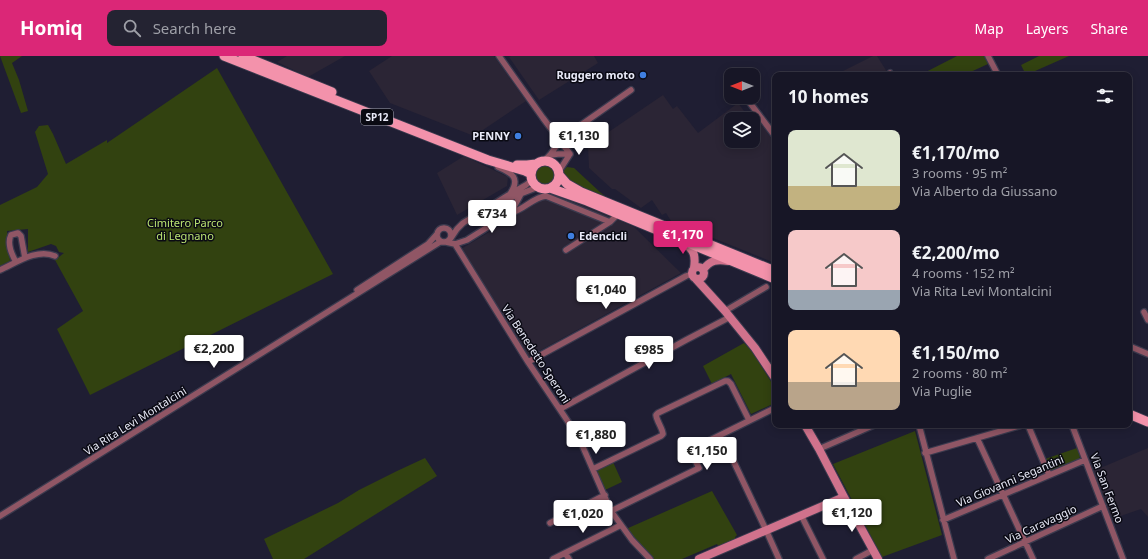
<!DOCTYPE html>
<meta charset="utf-8">
<style>
:root{--surface:#171626;--page:#242332;--text:#f1f3f6;--muted:#9e9fa7;--line:#363543;--accent:#db2777}
body{margin:0;font-family:"Noto Sans",sans-serif;background:var(--page);color:var(--text);height:100vh;display:flex;flex-direction:column;font-size:15px;white-space:nowrap}
*{box-sizing:border-box;margin:0}
p{font-size:13px;color:var(--muted)}
.icon{flex:none;width:22px;height:22px;fill:none;stroke:currentColor;stroke-width:2;stroke-linecap:round;stroke-linejoin:round}
.map{position:relative;flex:1;overflow:hidden}
.drawer{position:absolute;left:772px;top:16px;width:360px;height:356px;display:flex;flex-direction:column;background:var(--surface);border-radius:8px;box-shadow:0 2px 10px #0003,0 0 0 1px var(--line)}
.drawer>*{flex:none}
.needle{width:26px;rotate:270deg}
.fabs{position:absolute;left:724px;top:12px;display:grid;gap:8px}
.fabs a{display:grid;place-items:center;width:36px;height:36px;border-radius:8px;background:var(--surface);box-shadow:0 2px 10px #0003,0 0 0 1px var(--line);font-size:20px}
.price{position:absolute;translate:-50% -34px;padding:0 9px;border-radius:4px;background:#fff;color:#222;font-size:13px;line-height:26px;filter:drop-shadow(0 1px 2px #0008)}
.price::after{content:'';position:absolute;left:50%;top:24px;width:12px;height:9px;margin-left:-6px;background:inherit;clip-path:polygon(0 0,100% 0,50% 100%)}
.price.active{background:var(--accent);color:#fff}
ul{padding:0;list-style:none}
li{display:flex;align-items:center;gap:12px;height:100px;padding:0 16px}
li span{display:grid;place-items:center;flex:none;width:112px;height:80px;border-radius:8px;color:#555}
li>.icon{margin-inline-start:auto}
span .icon{width:48px;height:48px;fill:#fffc;stroke-width:1}
li b{font-size:17px}
h2{display:flex;justify-content:space-between;align-items:center;height:48px;padding:0 16px;font-size:17px}
header{display:flex;align-items:center;gap:24px;box-sizing:border-box;height:56px;padding:0 20px;background:var(--accent);color:#fff}
header strong{font-size:19px}
nav{display:flex;gap:22px;margin-inline-start:auto;font-size:14px}
.search{width:280px;height:36px;background:var(--page);display:flex;align-items:center;gap:10px;box-sizing:border-box;padding:0 14px;border-radius:8px;color:var(--muted);font-size:15px}
.map>svg:first-child{display:block}
.industrial{fill:#2b2535}
.green{fill:#324210}
.lines{fill:none;stroke-linecap:round;stroke-linejoin:round}
.street-casing{stroke:#3b3a4e;stroke-width:8}
.secondary-casing{stroke:#3b3a4e;stroke-width:10}
.primary-casing{stroke:#3b3a4e;stroke-width:11}
.street{stroke:#905665;stroke-width:5.5}
.secondary{stroke:#d0728c;stroke-width:8}
.primary{stroke:#f392ab;stroke-width:9}
.shop-dot{fill:#3f7fe0;stroke:#0a0a13;stroke-width:1.5}
.labels{text-anchor:middle;stroke-width:3;stroke-linejoin:round;paint-order:stroke}
.shield{fill:#0a0a13;stroke:#a5a6b3;stroke-width:1}
.shield-label{font-size:10px;font-weight:bold;fill:#e8e9f7}
.poi-label{font-size:11px;font-weight:bold;fill:#e8e9f7;stroke:#0a0a13;text-anchor:end}
.park-label{font-size:11px;fill:#bae372;stroke:#0a0a13}
.street-label{font-size:11px;fill:#e8e9f7;stroke:#0a0a13}
</style>
<header>
<strong>Homiq</strong>
<div class="search"><svg class="icon" aria-label="search" viewBox="0 0 24 24"><circle cx="10" cy="10" r="6"/><path d="M15 15l6 6"/></svg>Search here</div>
<nav><a>Map</a><a>Layers</a><a>Share</a></nav>
</header>
<div class="map">
<svg width="1148" height="503" viewBox="0 0 1148 503">
<rect width="100%" height="100%" fill="#1f1e33"/>
<path class="industrial" d="M287,0H345L308,21L277,6Z
M392,0H494L526,45L474,80L390,47L369,15Z
M511,0H594L598,7L539,44L509,1Z
M873,0H877L889,19H835Z
M663,39L673,53L677,50L698,77L738,47L750,63H731V85H753V67L756,71L761,68L775,87V207L671,165L666,157L662,159L652,144L641,152L615,133H612L589,112L588,90Z
M464,100L508,121L507,130L457,159L437,117Z
M552,138L605,157L634,171L681,217L530,300L526,299L461,193Z
M1148,392V461L1141,453L1112,463L1093,415Z"/>
<path class="green" d="M0,0H22L12,7L19,24L28,55L21,57Z
M957,0H984L988,8L964,19H920Z
M1039,0H1069L1026,19L1021,9Z
M217,12L333,218L90,339L57,273L83,255L55,204L64,197L59,196L56,190L51,188L28,196V173L7,175L10,205L0,210V149L37,131L48,118L35,76L39,70L48,69L53,78L66,108L107,84V87Z
M535 119a10 10 0 1 1 20 0a10 10 0 1 1-20 0Z
M567,111L574,112L601,137L613,146L573,129L564,119V114Z
M744,287L751,294L775,332V347L751,358L731,318L712,328L703,310Z
M915,375L942,479L882,501L833,408Z
M1077,392L1080,401L1078,404L1052,415L1049,414L1045,403Z
M425,402L437,420L304,503H273L264,483L338,447L359,434L397,415Z
M613,406L622,426L605,434L597,415Z
M712,435L737,479L735,481L736,483L719,491L717,488L682,503H654L626,473Z"/>
<g class="lines">
<g class="street-casing">
<path id="street" d="M499,0L543,62L570,98L559,115
M988,0L998,19
M890,17L891,19
M747,43L775,80
M550,99L558,98H570
M544,105L550,99L560,85L568,78L631,34
M498,111C512,117 521,122 510,138
M505,144L538,131
M510,157C523,155 533,141 546,140L610,166
M437 179a7 7 0 1 1 14 0a7 7 0 1 1-14 0Z
M451,182L457,173L463,167L510,138L526,129L532,124
M446,186L455,188L467,184L510,157L514,151L521,138
M455,188L528,306L579,382L611,455L632,484L650,503
M566,194L610,166L618,158
M16,206C12,199 7,187 11,179L18,177L21,180L25,202
M0,214C16,207 37,192 55,200
M357,234L428,188L437,178
M725,255L766,231
M1144,256L1148,264
M1129,290L1148,298
M528,306L686,220L692,218
M560,353L686,284L730,261
M919,369L954,503
M1028,369L1049,419
M1072,369L1123,503
M977,382L1033,503
M819,393L874,369
M925,397L1022,369
M732,402L766,474L779,503
M593,413L661,380L663,378C662,371 657,366 656,359L658,357L725,325H728L731,328L749,364
M611,455L699,412L690,394L775,352
M801,459L823,503
M0,460L440,186H444
M943,464L1085,404
M550,467L605,439
M565,497L569,503
M553,503L621,469
M856,503L873,494
M988,503L1103,450"/>
</g>
<g class="secondary-casing">
<path id="secondary" d="M683,186C694,194 696,199 694,212
M692 217a6 6 0 1 1 12 0a6 6 0 1 1-12 0Z
M703,214C710,204 717,203 728,205
M696,223L725,255L755,292L775,322
M805,369L819,393L844,441L878,503
M699,503L844,441"/>
</g>
<g class="primary-casing">
<path id="primary" d="M224,0L488,104L525,115L531,118
M243,0L332,36
M531 119a14 14 0 1 1 28 0a14 14 0 1 1-28 0Z
M517,109H527L536,108
M560,120L567,128L581,136L775,215
M550,132L587,145L775,223
M1129,358L1148,366"/>
</g>
<use href="#street" class="street"/>
<use href="#secondary" class="secondary"/>
<use href="#primary" class="primary"/>
</g>
<g class="shop-dot">
<circle cx="643" cy="19" r="4"/>
<circle cx="518" cy="80" r="4"/>
<circle cx="571" cy="180" r="4"/>
</g>
<g class="labels">
<rect class="shield" x="361" y="53" width="32" height="16" rx="3"/>
<g class="shield-label">
<text x="377" y="65">SP12</text>
</g>
<g class="poi-label">
<text x="635" y="23">Ruggero moto</text>
<text x="510" y="84">PENNY</text>
<text x="579" y="184" text-anchor="start">Edencicli</text>
</g>
<g class="park-label">
<text x="185" y="171">Cimitero Parco<tspan x="185" dy="13">di Legnano</tspan></text>
</g>
<g class="street-label">
<text transform="translate(536 298) rotate(57)" y="4">Via Benedetto Speroni</text>
<text transform="translate(135 365) rotate(-32)" y="4">Via Rita Levi Montalcini</text>
<text transform="translate(1010 425) rotate(-23)" y="4">Via Giovanni Segantini</text>
<text transform="translate(1107 432) rotate(69)" y="4">Via San Fermo</text>
<text transform="translate(1041 468) rotate(-25)" y="4">Via Caravaggio</text>
</g>
</g>
</svg>
<div class="fabs">
<a><svg class="needle" viewBox="-14 -14 28 28"><path d="M0-13l5 13h-10z" fill="#e53935"/><path d="M0 13l5-13h-10z" fill="#9e9fa7"/></svg></a>
<a><svg class="icon" aria-label="layers" viewBox="0 0 24 24"><path d="M12 4l9 5-9 5-9-5zM3 14l9 5 9-5"/></svg></a>
</div>
<b class="price" style="left:579px;top:100px">€1,130</b>
<b class="price" style="left:492px;top:178px">€734</b>
<b class="price active" style="left:683px;top:199px">€1,170</b>
<b class="price" style="left:606px;top:254px">€1,040</b>
<b class="price" style="left:214px;top:313px">€2,200</b>
<b class="price" style="left:649px;top:314px">€985</b>
<b class="price" style="left:596px;top:399px">€1,880</b>
<b class="price" style="left:707px;top:415px">€1,150</b>
<b class="price" style="left:852px;top:477px">€1,120</b>
<b class="price" style="left:583px;top:478px">€1,020</b>
<section class="drawer">
<h2>10 homes<svg class="icon" aria-label="filters" viewBox="0 0 24 24"><path d="M4 7h16M4 17h16"/><circle cx="9" cy="7" r="2"/><circle cx="15" cy="17" r="2"/></svg></h2>
<ul>
<li><span style="background:linear-gradient(#dfe7d0 70%,#c2b280 0)"><svg class="icon" aria-label="home" viewBox="0 0 24 24"><path d="M3 11l9-7 9 7M6 9v11h12V9"/></svg></span><div><b>€1,170/mo</b><p>3 rooms · 95 m²</p><p>Via Alberto da Giussano</p></div></li>
<li><span style="background:linear-gradient(#f6c9c9 75%,#9aa5b1 0)"><svg class="icon" aria-label="home" viewBox="0 0 24 24"><path d="M3 11l9-7 9 7M6 9v11h12V9"/></svg></span><div><b>€2,200/mo</b><p>4 rooms · 152 m²</p><p>Via Rita Levi Montalcini</p></div></li>
<li><span style="background:linear-gradient(#ffd9b3 65%,#b9a48a 0)"><svg class="icon" aria-label="home" viewBox="0 0 24 24"><path d="M3 11l9-7 9 7M6 9v11h12V9"/></svg></span><div><b>€1,150/mo</b><p>2 rooms · 80 m²</p><p>Via Puglie</p></div></li>
</ul>
</section>
</div>
